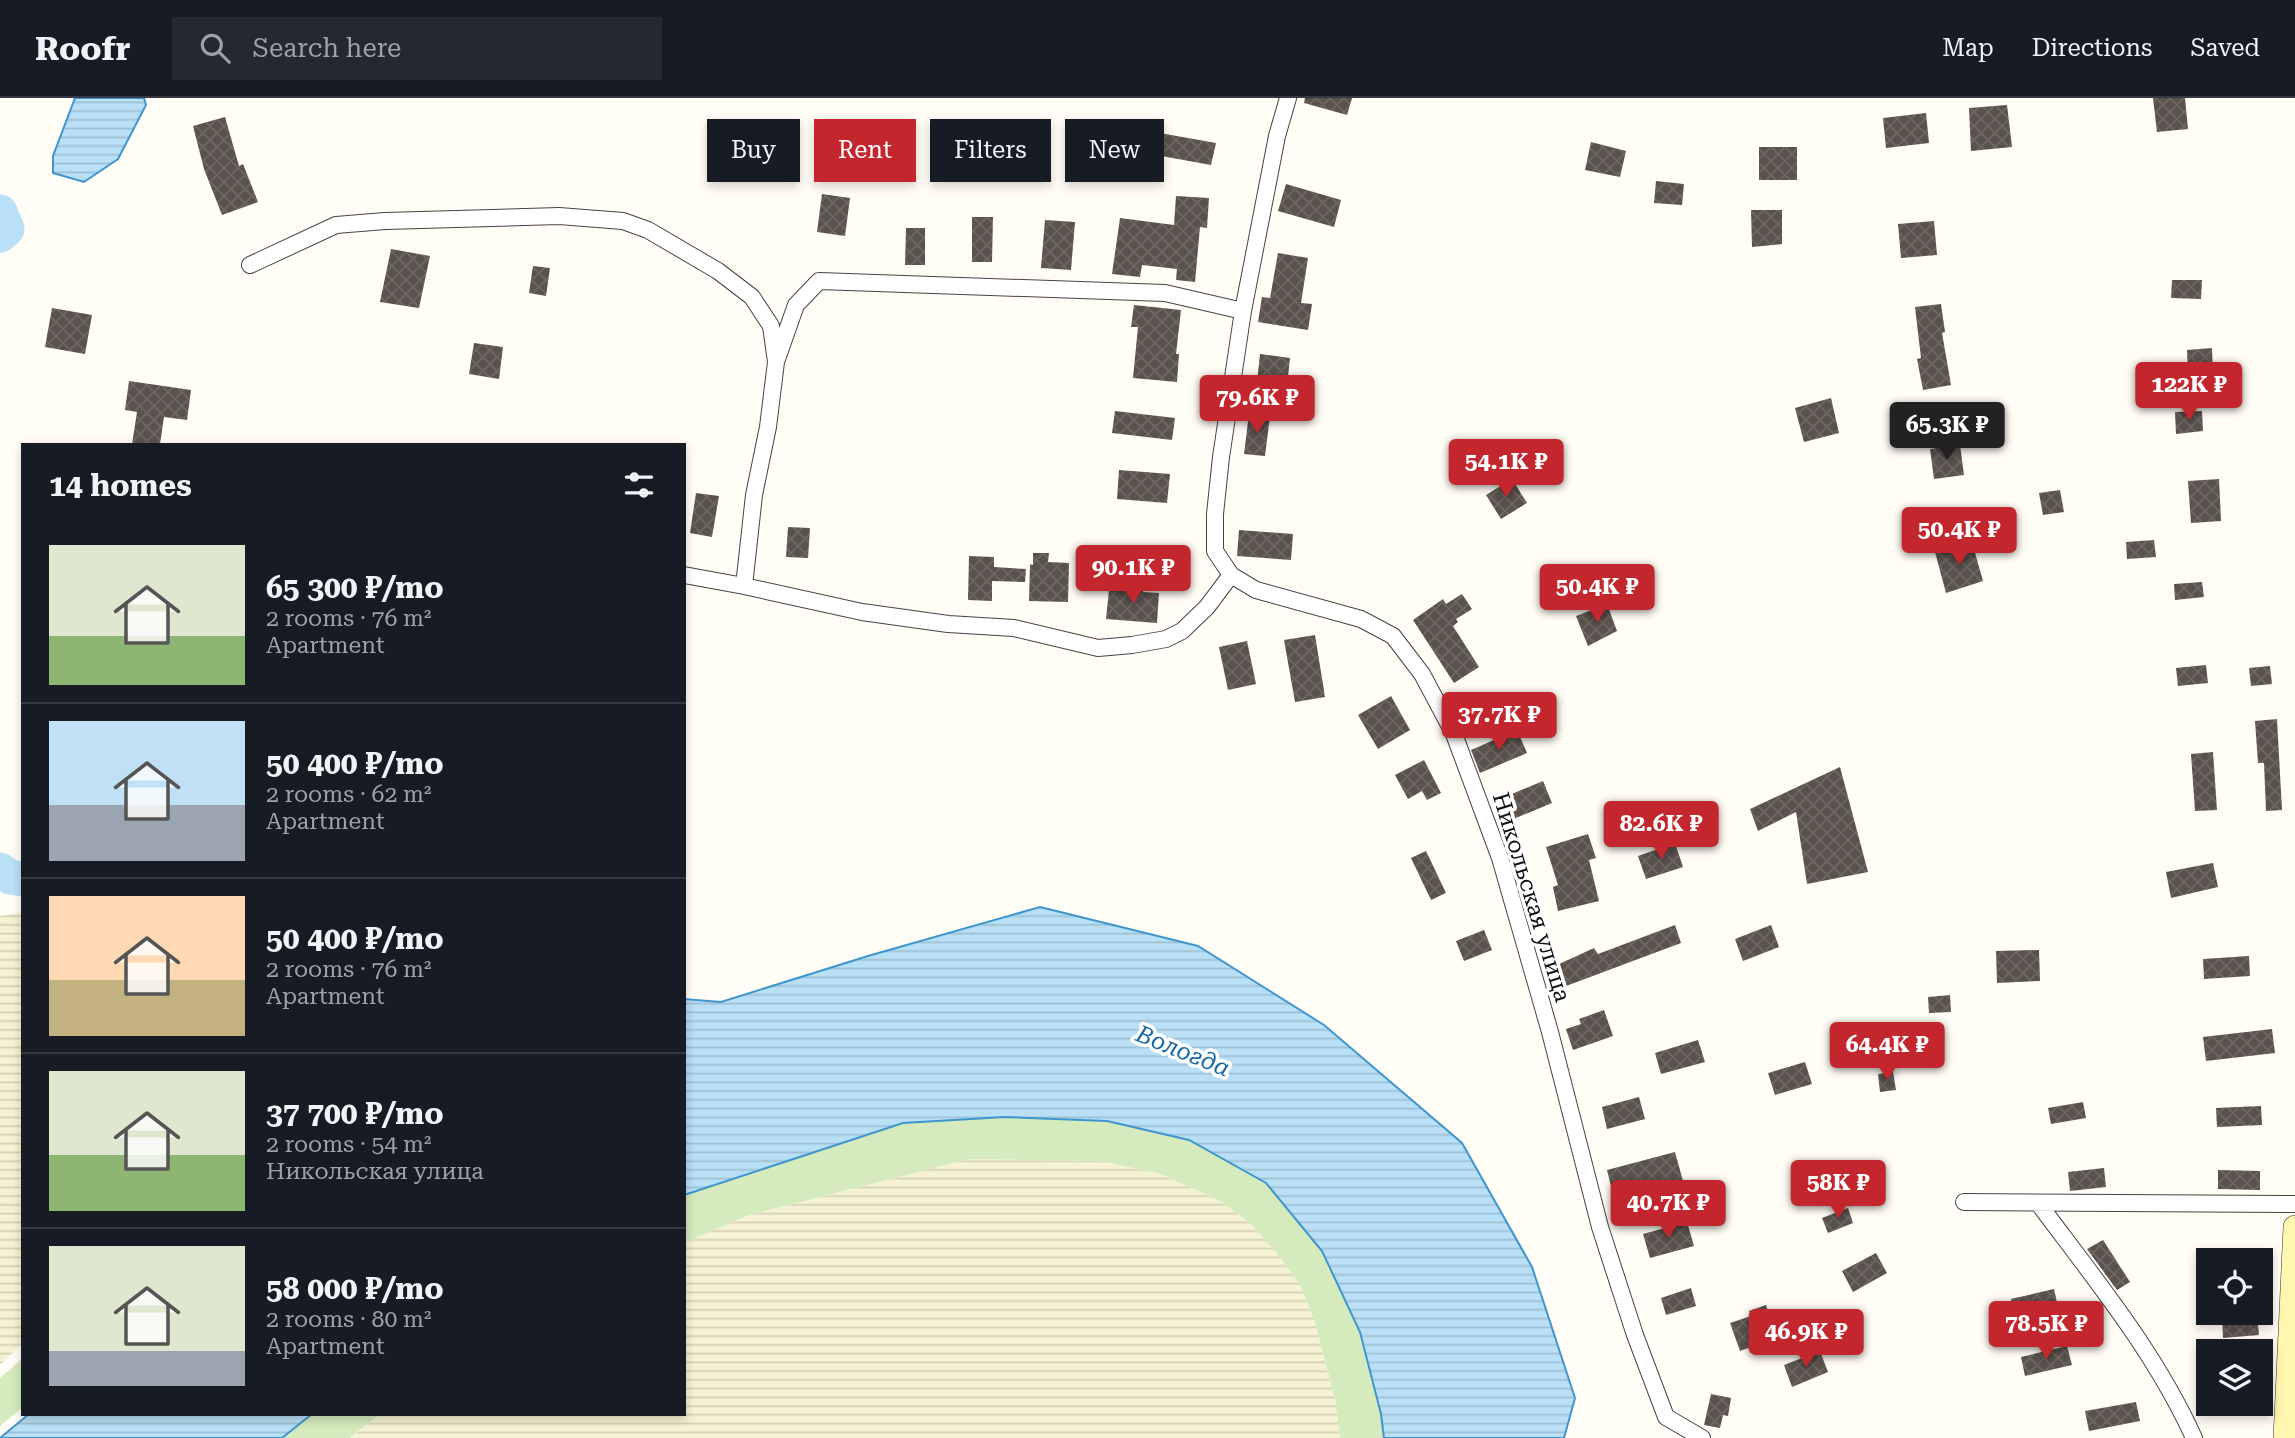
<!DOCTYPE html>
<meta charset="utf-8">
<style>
:root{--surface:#171b24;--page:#242831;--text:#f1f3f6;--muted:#9ea1a6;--line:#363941;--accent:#c4262e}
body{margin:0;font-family:"Roboto Serif",serif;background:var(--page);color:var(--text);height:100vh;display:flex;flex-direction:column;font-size:26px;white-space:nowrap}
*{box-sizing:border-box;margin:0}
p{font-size:23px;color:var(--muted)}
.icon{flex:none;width:38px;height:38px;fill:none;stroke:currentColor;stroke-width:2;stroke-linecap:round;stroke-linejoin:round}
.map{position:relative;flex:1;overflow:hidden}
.side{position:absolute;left:21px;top:345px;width:665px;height:973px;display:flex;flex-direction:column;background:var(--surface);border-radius:0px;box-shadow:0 4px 10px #0003}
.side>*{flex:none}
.guide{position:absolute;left:707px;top:21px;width:665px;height:63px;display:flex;gap:14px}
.fabs{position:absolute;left:2196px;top:1150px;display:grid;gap:14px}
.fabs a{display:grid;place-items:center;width:77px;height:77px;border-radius:0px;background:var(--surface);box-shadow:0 4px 10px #0003;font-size:35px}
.price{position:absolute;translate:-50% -60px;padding:0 16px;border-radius:7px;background:var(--accent);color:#fff;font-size:23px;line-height:46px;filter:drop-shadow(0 2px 4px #0008)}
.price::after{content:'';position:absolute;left:50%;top:42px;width:21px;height:16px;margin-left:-10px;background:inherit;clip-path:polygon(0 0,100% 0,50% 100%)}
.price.active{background:#222;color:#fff}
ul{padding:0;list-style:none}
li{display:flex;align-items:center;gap:21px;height:175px;padding:0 28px}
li+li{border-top:2px solid var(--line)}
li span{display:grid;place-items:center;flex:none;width:196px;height:140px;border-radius:0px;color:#555}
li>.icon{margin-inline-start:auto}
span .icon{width:84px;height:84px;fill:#fffc;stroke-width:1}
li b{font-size:30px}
h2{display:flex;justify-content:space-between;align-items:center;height:84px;padding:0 28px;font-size:30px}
.tag{padding:0 24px;border-radius:0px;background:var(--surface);box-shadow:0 4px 10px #0003;font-size:24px;line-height:63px}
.tag.active{background:var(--accent);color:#fff}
header{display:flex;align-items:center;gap:42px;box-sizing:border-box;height:98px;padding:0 35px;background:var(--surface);border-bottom:2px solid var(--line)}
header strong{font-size:33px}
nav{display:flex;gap:38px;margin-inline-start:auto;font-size:24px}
.search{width:490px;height:63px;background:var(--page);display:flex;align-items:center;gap:18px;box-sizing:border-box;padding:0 24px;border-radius:0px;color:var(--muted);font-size:26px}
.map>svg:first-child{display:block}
.farmland{fill:url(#farmland-rules)}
.grass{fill:#d5ebbd}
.water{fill:url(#water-rules);stroke:#3f96cf;stroke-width:2}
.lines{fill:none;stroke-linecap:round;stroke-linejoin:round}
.river{stroke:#b9e0f7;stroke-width:35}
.building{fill:url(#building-cross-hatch)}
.street-casing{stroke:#444;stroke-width:18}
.secondary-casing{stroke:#333;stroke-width:24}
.street{stroke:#fff;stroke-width:16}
.secondary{stroke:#fff6b0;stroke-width:23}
.labels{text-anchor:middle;stroke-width:7;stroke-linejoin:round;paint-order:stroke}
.street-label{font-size:23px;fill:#111;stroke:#fff}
.water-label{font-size:24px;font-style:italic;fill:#1768a6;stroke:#fff}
</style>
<header>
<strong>Roofr</strong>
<div class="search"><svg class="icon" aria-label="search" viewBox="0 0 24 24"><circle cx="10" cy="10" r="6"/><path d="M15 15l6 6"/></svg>Search here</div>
<nav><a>Map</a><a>Directions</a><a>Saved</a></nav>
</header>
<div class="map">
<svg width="2295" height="1340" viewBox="0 0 2295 1340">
<defs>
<pattern id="farmland-rules" width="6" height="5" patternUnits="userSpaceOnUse" patternTransform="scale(1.75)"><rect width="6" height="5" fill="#f6f3d4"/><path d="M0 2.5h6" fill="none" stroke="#d2cfb5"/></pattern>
<pattern id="water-rules" width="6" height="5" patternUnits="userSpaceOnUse" patternTransform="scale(1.75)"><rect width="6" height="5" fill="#b9e0f7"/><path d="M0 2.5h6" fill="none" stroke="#9ebfd3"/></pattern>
<pattern id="building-cross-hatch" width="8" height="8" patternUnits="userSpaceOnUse" patternTransform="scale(1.75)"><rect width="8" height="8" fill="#5a524d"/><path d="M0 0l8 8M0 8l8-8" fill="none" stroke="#6d6662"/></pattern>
</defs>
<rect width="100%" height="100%" fill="#fffdf5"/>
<path class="farmland" d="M23,814V1245L0,1267V818Z
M969,1061L1100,1063L1161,1076L1222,1104L1251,1126L1277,1154L1299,1185L1314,1221L1335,1301L1340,1340H351L380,1316H684V1145L749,1117Z"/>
<path class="grass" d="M1005,1019L1107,1023L1189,1042L1266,1085L1322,1153L1360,1234L1381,1316L1384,1340H1340L1335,1301L1314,1221L1299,1185L1276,1154L1251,1126L1222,1104L1161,1076L1100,1063L969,1061L749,1117L684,1145V1097L903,1025Z
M23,1260V1309L0,1328V1280Z
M312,1316H380L350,1340H282Z"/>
<path class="water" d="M75,0H144L146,7L118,61L84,84L53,75V58Z
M1040,809L1198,848L1324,927L1462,1045L1532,1169L1575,1300L1564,1340H1384L1381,1316L1360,1234L1322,1153L1266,1085L1189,1042L1107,1023L1005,1019L903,1025L684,1097V901L721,904L868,858Z
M29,1316H312L282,1340H0Z"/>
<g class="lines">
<path class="river" d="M0,114L7,131L0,137
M0,772L10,779L23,781"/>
</g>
<path class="building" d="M1305,0H1352L1347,17L1304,5Z
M2153,0H2185L2188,31L2157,34Z
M2007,7L2012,49L1971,53L1969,10Z
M1926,15L1929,45L1886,50L1883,20Z
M225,19L239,68L243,66L258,104L222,117L204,71L193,28Z
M1160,35L1216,45L1211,67L1156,57Z
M1591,44L1626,53L1620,79L1585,72Z
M1759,49H1797V82H1759Z
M1656,83L1684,86L1682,107L1654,105Z
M1286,86L1341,102L1334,129L1278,113Z
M822,96L850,100L845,138L817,134Z
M1176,98L1209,100L1207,130L1200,129L1195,184L1176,182L1177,171L1142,167L1140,179L1112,176L1120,120L1174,127Z
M1751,112H1782V146L1752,149Z
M972,119H993L992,164H972Z
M1045,122L1075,124L1071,172L1041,170Z
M1934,123L1937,157L1901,160L1898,126Z
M906,130H925V167H905Z
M391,151L430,158L419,210L380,204Z
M1278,155L1308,160L1301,205L1312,206L1308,232L1258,224L1262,199L1270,200Z
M533,168L550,170L546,198L529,195Z
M2172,182H2202L2201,201L2171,200Z
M1941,206L1945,234L1942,235L1951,287L1923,292L1917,261L1921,260L1915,209Z
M1134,207L1181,212L1176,256H1179L1177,284L1133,280L1138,229H1131Z
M52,210L92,217L85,256L45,249Z
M474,245L503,249L499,281L469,276Z
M2212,250L2213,278L2188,279L2187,252Z
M1260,256L1290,260L1287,288L1257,284Z
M129,283L191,292L187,322L164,319L160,346H132L137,314L125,312Z
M1831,300L1839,335L1804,344L1795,310Z
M1115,313L1175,320L1172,342L1112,335Z
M2202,313L2203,333L2176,336L2175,314Z
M1249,316L1270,318L1265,358L1244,356Z
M1960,347L1964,377L1934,381L1930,351Z
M1119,372L1170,376L1167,405L1117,401Z
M1512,381L1527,405L1501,421L1486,397Z
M2219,381L2221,423L2191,425L2188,383Z
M2060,392L2064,414L2043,417L2039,395Z
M696,395L719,398L712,439L690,435Z
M788,429L810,430L808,460L786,459Z
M1239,432L1293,436L1291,462L1237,458Z
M2154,442L2156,459L2127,461L2126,444Z
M1972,444L1983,483L1946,495L1935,454Z
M1033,455H1049L1048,464L1069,465L1068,504L1029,503L1030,466L1033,467Z
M969,458L994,459V469L1026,471L1025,484L992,483V503L968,502Z
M2202,484L2204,499L2175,502L2174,486Z
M1126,486L1143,487V494L1159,495L1157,525L1106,521L1109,492L1125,493Z
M1462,496L1472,511L1456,521L1458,524L1453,528L1479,569L1454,585L1413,522L1443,501L1446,506Z
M1607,506L1617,533L1588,548L1576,518Z
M1315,537L1325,599L1295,604L1284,542Z
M1247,543L1256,586L1228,592L1219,549Z
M2206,567L2208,585L2178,588L2176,570Z
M2270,568L2272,586L2251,588L2249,570Z
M1391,598L1410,632L1378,651L1358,617Z
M2277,621L2282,712L2266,713L2264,665H2258L2255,623Z
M1517,632L1527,655L1480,675L1471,652Z
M2213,654L2217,712L2195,713L2191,656Z
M1424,662L1441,695L1427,702L1422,693L1408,701L1395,677Z
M1840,669L1868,774L1807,786L1796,714L1758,733L1750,711Z
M1543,683L1552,705L1504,725L1495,703Z
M1588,736L1596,760L1589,762L1599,803L1558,813L1553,789L1558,787L1546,749Z
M1675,745L1683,769L1646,781L1638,758Z
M1426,753L1446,795L1431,802L1411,760Z
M2213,765L2218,789L2171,800L2166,774Z
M1675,827L1681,845L1550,894L1544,873L1594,850L1598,856Z
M1771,827L1779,849L1743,863L1735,841Z
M1484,832L1492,852L1464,863L1456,843Z
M2039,852L2040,883L1997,885L1996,853Z
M2249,858L2250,878L2204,881L2203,861Z
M1950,897L1951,914L1929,915L1928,899Z
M1604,912L1613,938L1573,952L1566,931L1581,926L1579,921Z
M2272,931L2275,955L2206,963L2203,939Z
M1698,942L1705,964L1661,976L1655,955Z
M1805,964L1812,986L1775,997L1768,975Z
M1893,974L1896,992L1880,994L1878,976Z
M1639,999L1645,1021L1607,1031L1602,1009Z
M2083,1004L2086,1020L2051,1026L2048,1010Z
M2261,1008L2262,1027L2217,1029L2216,1010Z
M1675,1054L1683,1083L1614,1101L1607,1072Z
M2104,1070L2106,1089L2070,1093L2068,1074Z
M2218,1072L2260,1073V1092L2218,1091Z
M1848,1110L1853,1125L1828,1135L1822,1120Z
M1687,1124L1694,1148L1650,1160L1643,1136Z
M2103,1142L2130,1184L2117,1192L2087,1151Z
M1876,1155L1887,1175L1853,1194L1842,1173Z
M1691,1190L1696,1208L1666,1217L1661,1200Z
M2054,1191L2058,1209L2015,1218L2011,1201Z
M1766,1207L1768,1214L1774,1212L1783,1238L1740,1253L1730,1225L1751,1218L1749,1213Z
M2257,1216L2259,1237L2223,1240L2222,1219Z
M2067,1248L2072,1267L2025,1278L2021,1259Z
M1820,1253L1828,1274L1792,1289L1784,1267Z
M1711,1296L1731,1300L1728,1318L1723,1317L1720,1330L1704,1327Z
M2136,1304L2140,1323L2089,1333L2085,1313Z"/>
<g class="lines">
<g class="street-casing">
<path id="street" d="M1288,0L1277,38L1243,213L1221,359L1215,416V453L1231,477L1256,492L1361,521L1393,538L1422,576L1454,636L1500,760L1550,934L1600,1129L1635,1237L1666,1319L1702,1340
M250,167L336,127L385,123L559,118L623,123L648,132L718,173L752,199L771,228L776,264L768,329L754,397L744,488
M777,261L796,207L819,183L1165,195L1243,213
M684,477L744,488L862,514L948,526L1014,530L1098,550L1132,547L1166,541L1182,533L1207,509L1231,477
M1964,1104L2295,1106
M2038,1105C2094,1180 2155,1254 2194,1340"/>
</g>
<g class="secondary-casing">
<path id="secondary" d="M2285,1340L2295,1129"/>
</g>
<use href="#street" class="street"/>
<use href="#secondary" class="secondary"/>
</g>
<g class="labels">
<g class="street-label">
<text transform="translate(1532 799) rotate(73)" y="8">Никольская улица</text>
</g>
<g class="water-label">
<text transform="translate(1183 953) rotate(22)" y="8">Вологда</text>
</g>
</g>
</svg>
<div class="fabs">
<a><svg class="icon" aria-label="locate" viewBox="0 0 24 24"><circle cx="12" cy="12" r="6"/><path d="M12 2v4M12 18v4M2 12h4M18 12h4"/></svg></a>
<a><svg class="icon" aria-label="layers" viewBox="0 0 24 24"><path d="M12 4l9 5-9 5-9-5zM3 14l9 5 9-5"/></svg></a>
</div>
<b class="price" style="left:2189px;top:324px">122K ₽</b>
<b class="price" style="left:1257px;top:337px">79.6K ₽</b>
<b class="price active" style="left:1947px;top:364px">65.3K ₽</b>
<b class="price" style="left:1506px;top:401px">54.1K ₽</b>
<b class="price" style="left:1959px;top:469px">50.4K ₽</b>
<b class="price" style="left:1133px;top:507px">90.1K ₽</b>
<b class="price" style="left:1597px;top:526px">50.4K ₽</b>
<b class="price" style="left:1499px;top:654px">37.7K ₽</b>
<b class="price" style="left:1661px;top:763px">82.6K ₽</b>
<b class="price" style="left:1887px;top:984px">64.4K ₽</b>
<b class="price" style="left:1838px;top:1122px">58K ₽</b>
<b class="price" style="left:1668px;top:1142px">40.7K ₽</b>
<b class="price" style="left:2046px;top:1263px">78.5K ₽</b>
<b class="price" style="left:1806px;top:1271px">46.9K ₽</b>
<div class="guide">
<a class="tag">Buy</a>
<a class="tag active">Rent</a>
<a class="tag">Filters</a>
<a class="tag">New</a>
</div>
<section class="side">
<h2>14 homes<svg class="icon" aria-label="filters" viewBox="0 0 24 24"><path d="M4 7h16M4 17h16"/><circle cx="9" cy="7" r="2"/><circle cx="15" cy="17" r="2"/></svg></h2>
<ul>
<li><span style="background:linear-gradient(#dfe7d0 65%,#8fb573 0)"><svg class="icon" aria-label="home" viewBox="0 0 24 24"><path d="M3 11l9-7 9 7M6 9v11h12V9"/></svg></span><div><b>65 300 ₽/mo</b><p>2 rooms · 76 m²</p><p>Apartment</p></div></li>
<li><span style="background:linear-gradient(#bfe0f5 60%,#9aa5b1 0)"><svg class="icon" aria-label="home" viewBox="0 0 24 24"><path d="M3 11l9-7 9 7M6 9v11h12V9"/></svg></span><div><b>50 400 ₽/mo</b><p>2 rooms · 62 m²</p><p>Apartment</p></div></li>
<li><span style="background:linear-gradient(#ffd9b3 60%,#c2b280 0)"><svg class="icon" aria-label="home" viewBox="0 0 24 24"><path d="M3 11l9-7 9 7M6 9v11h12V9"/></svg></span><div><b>50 400 ₽/mo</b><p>2 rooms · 76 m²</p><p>Apartment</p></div></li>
<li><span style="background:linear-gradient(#dfe7d0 60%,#8fb573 0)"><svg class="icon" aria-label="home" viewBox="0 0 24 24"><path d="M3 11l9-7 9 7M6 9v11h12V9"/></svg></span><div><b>37 700 ₽/mo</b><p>2 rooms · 54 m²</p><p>Никольская улица</p></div></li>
<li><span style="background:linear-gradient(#dfe7d0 75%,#9aa5b1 0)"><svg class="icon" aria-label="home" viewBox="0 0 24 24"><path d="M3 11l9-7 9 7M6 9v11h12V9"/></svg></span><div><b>58 000 ₽/mo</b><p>2 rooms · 80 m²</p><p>Apartment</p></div></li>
</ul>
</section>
</div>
